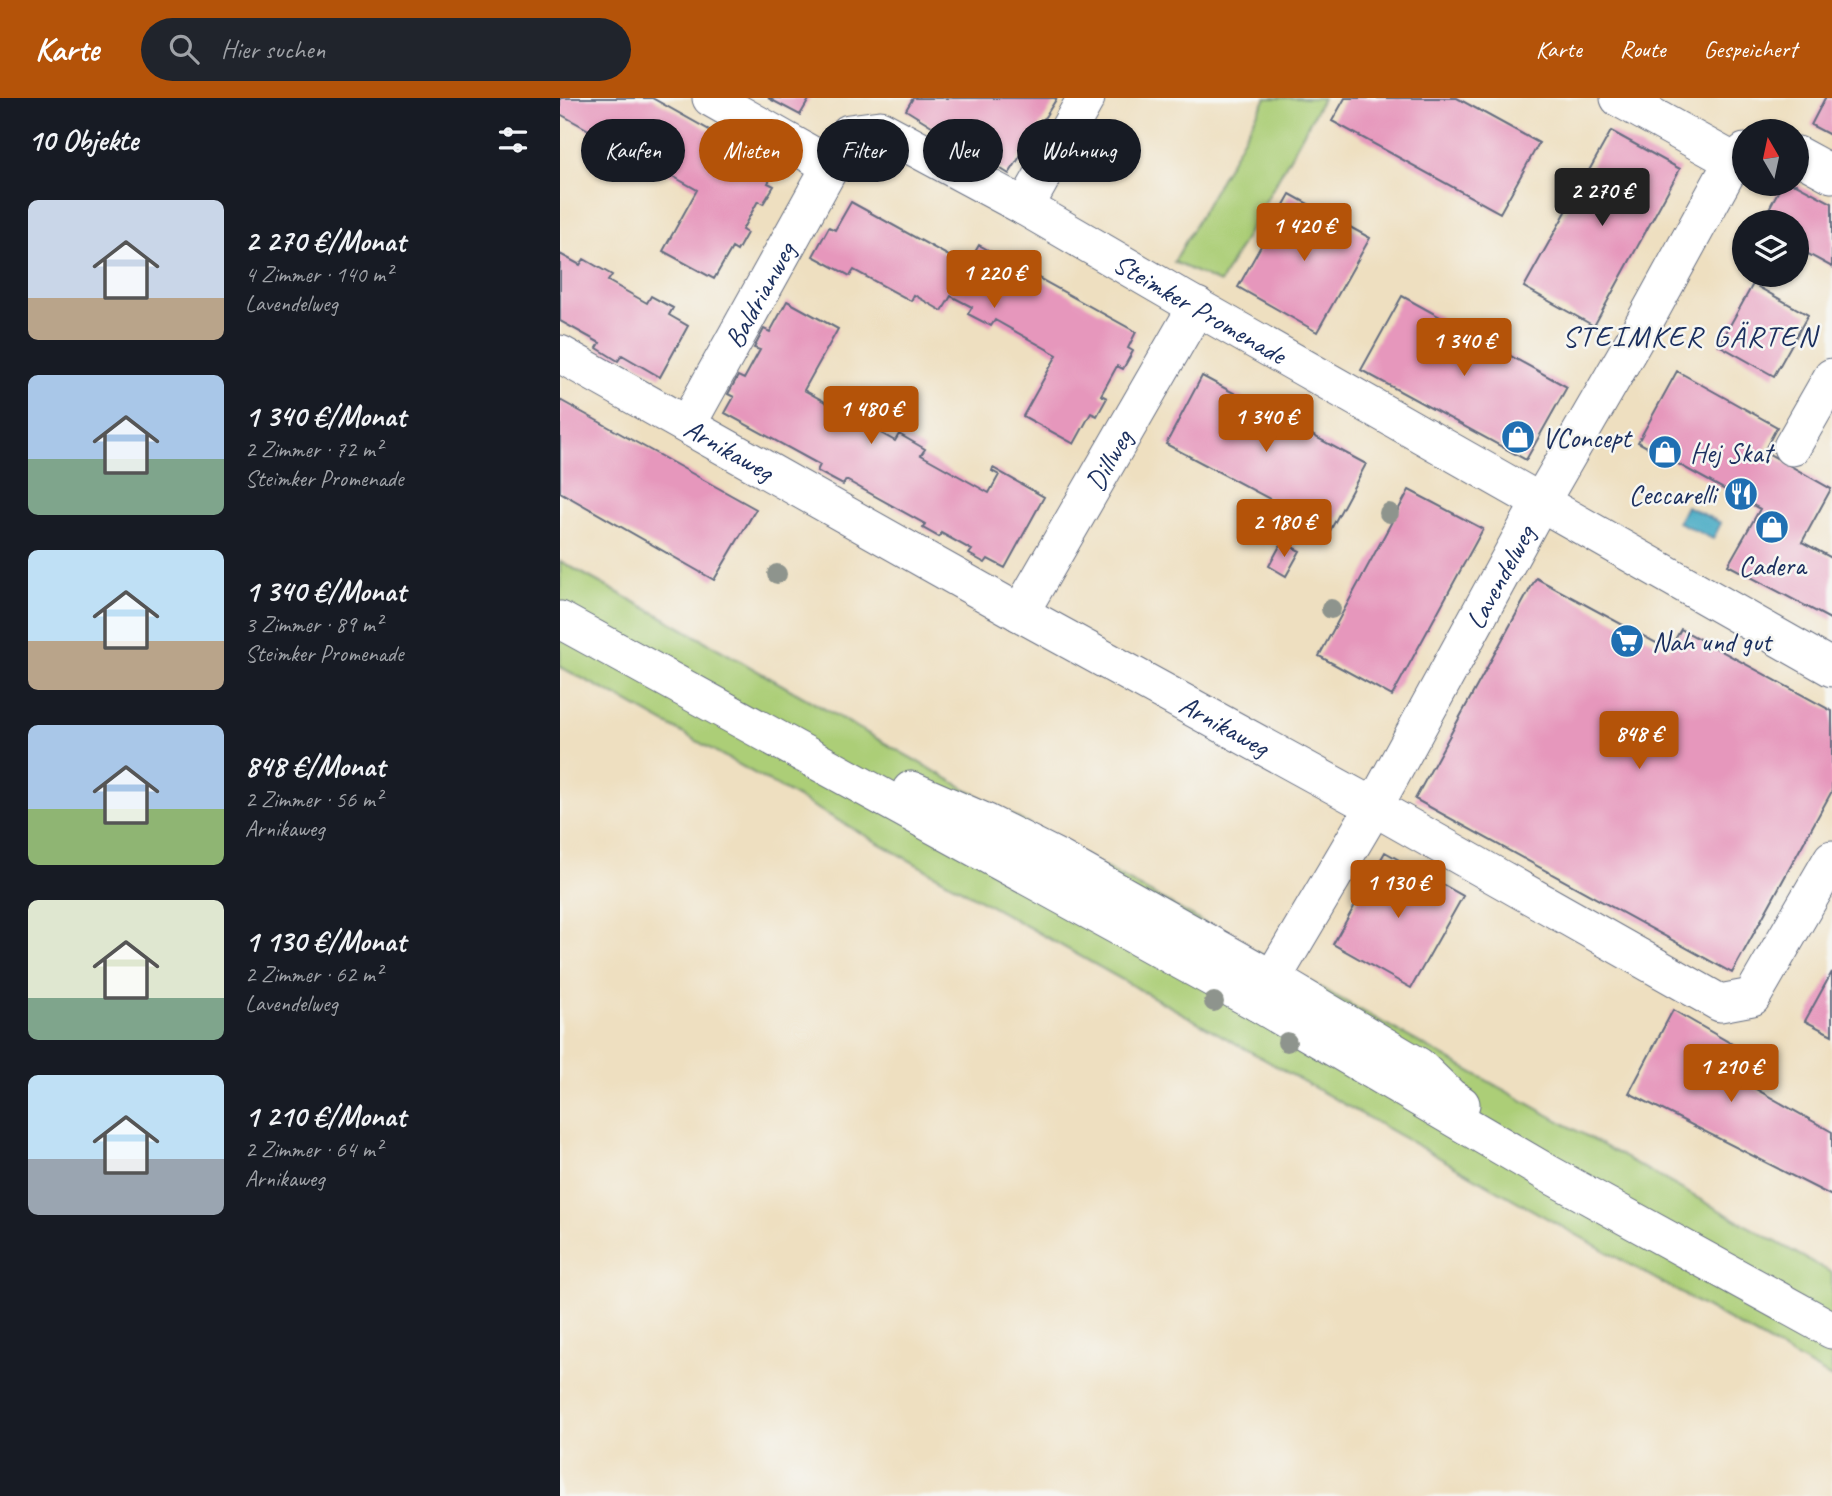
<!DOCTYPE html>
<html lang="de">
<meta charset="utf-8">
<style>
:root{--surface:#171b24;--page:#20242c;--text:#f1f3f6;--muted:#9ea1a6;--accent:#b45309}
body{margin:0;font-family:Caveat,sans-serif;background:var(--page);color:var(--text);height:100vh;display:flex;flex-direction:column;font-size:26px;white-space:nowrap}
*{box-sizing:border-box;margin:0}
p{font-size:23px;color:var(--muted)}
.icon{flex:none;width:38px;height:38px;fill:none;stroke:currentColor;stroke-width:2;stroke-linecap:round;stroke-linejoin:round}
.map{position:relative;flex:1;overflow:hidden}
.details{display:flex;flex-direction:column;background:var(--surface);width:560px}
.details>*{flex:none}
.guide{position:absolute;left:21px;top:21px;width:665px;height:63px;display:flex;gap:14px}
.needle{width:46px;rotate:351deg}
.tools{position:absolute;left:1172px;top:21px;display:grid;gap:14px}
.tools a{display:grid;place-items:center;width:77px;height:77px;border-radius:50%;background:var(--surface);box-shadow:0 2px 5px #0004;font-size:35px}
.price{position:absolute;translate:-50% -60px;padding:0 16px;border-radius:7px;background:var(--accent);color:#fff;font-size:23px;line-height:46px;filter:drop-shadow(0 2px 4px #0008)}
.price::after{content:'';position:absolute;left:50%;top:42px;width:21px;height:16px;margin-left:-10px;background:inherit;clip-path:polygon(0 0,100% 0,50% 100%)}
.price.selected{background:#222;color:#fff}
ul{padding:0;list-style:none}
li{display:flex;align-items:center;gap:21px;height:175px;padding:0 28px}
li span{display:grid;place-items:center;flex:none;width:196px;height:140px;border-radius:10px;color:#555}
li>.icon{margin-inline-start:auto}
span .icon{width:84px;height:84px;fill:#fffc;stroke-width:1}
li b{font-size:30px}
h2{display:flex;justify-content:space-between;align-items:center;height:84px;padding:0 28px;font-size:30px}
.chip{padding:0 24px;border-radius:32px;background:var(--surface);box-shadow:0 2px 5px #0004;font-size:24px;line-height:63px}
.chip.selected{background:var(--accent);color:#fff}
header{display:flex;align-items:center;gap:42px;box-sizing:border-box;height:98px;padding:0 35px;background:var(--accent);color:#fff}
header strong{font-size:33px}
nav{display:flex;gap:38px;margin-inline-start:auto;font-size:24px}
.search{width:490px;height:63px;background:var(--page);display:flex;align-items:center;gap:18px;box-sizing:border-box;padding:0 24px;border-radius:38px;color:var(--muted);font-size:26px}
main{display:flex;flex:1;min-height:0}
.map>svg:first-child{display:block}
.green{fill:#acce77;stroke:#647e6a;stroke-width:2}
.water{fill:#43a9c3;stroke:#2f6c90;stroke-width:2}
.building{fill:#e697bc}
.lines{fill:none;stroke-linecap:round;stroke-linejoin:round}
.minor-casing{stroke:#656d80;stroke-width:39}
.minor{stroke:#fff;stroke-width:37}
.tree{fill:#8e948d}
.labels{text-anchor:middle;stroke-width:5;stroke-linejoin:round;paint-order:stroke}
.street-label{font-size:28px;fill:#1b2f5e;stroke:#f6f6f2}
.poi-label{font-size:28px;fill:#1b2f5e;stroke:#f6f6f2;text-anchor:start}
.neighbourhood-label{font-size:30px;letter-spacing:2px;fill:#1b2f5e;stroke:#f6f6f2}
</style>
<header>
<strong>Karte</strong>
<div class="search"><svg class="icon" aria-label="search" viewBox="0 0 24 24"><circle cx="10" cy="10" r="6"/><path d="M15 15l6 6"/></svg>Hier suchen</div>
<nav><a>Karte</a><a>Route</a><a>Gespeichert</a></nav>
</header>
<main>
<section class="details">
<h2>10 Objekte<svg class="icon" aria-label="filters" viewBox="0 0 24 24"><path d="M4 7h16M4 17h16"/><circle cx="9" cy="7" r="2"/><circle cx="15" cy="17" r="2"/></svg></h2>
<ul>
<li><span style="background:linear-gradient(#c9d6e8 70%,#b9a48a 0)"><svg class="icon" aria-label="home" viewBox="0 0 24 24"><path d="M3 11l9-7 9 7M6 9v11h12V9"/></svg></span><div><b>2 270 €/Monat</b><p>4 Zimmer · 140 m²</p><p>Lavendelweg</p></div></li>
<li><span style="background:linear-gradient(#a9c7e8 60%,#7fa58c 0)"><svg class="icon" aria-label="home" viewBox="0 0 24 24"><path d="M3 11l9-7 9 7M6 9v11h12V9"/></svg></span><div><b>1 340 €/Monat</b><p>2 Zimmer · 72 m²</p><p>Steimker Promenade</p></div></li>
<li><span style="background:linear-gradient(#bfe0f5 65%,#b9a48a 0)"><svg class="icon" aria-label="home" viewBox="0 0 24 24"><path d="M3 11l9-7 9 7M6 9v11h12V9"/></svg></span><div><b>1 340 €/Monat</b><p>3 Zimmer · 89 m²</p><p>Steimker Promenade</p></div></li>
<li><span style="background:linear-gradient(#a9c7e8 60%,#8fb573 0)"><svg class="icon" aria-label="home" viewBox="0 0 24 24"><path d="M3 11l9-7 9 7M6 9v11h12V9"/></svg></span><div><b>848 €/Monat</b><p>2 Zimmer · 56 m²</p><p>Arnikaweg</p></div></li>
<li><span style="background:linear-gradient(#dfe7d0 70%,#7fa58c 0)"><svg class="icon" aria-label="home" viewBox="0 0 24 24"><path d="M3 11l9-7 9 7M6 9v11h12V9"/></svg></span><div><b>1 130 €/Monat</b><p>2 Zimmer · 62 m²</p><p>Lavendelweg</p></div></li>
<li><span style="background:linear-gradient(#bfe0f5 60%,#9aa5b1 0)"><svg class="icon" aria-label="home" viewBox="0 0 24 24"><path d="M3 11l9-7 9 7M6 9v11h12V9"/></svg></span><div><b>1 210 €/Monat</b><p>2 Zimmer · 64 m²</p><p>Arnikaweg</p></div></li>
</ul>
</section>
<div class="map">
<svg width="1272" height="1398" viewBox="0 0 1272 1398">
<rect width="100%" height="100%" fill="#f6f6f2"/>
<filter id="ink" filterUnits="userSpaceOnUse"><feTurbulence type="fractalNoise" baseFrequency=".0143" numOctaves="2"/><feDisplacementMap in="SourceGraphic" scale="14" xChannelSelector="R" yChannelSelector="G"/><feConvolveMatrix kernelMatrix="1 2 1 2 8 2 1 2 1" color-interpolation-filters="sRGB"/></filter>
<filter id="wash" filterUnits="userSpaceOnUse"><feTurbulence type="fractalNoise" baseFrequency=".00686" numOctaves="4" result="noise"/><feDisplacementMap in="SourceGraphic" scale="28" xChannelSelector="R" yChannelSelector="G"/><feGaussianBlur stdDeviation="1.57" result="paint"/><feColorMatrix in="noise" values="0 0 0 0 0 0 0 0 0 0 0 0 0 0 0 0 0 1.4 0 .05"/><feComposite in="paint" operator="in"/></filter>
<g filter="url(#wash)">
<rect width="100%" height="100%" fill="#eedfc0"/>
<path class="green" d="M706,0H763L660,185L614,164Z
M0,463L104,520L519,755L1272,1175V1280L60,600L0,569Z"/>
<path class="water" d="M1126,408L1161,425L1153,441L1118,424Z"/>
<g id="blocks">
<path class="building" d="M0,0H92L217,70L208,85L214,88L203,106L198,103L182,132L187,135L177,153L172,150L154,181L103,153L137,92L91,66L87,73L59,57L63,51L0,16Z
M208,0H250L240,17Z
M353,0H497L449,76L346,12Z
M785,0H897L979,45L940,115L772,23Z
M1265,0H1272V38L1251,27Z
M1051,33L1120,71L1034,228L964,189Z
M1222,86H1236L1272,105V169L1237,150V124H1202Z
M730,96L810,140L757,234L678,189Z
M291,104L407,168L419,147L576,234L568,250L573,253L563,271L557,268L541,297L547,300L537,318L531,315L514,346L463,318L497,257L435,222L431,228L408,216L412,209L391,198L382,213L354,197L351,203L294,172L290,178L253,158L269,129L275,132Z
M0,156L20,167L24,161L52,177L48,183L87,205L91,198L113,210L109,217L128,228L100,279L62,257L58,263L37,250L40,245L0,223Z
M1193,186L1248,217L1214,278L1159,247Z
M842,198L1007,289L966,362L801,272Z
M227,203L278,231L244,292L335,343L339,336L365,351L361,357L429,395L439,377L432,373L433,370L484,399L445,470L428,461L425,465L409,456L412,452L381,435L379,439L363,430L365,426L286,382L283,387L257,373L260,367L165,315L174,299L168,296L178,278L184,281L200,252L194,250L204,231L210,234Z
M1117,273L1217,329L1204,353L1271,391L1242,444L1272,460V522L1168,467L1200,411L1078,344Z
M642,278L806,366L770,433L606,346Z
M0,302L196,411L154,482L0,394Z
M849,392L923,431L832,598L759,558Z
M722,444L740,453L726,478L709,468Z
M976,480L1109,552L1121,531L1272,613V693L1172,875L855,701Z
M825,754L903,798L851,890L773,846Z
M1272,874V937L1245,923Z
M1113,912L1177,949L1164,973L1272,1034V1098L1069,995Z"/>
</g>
</g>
<g filter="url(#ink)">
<use href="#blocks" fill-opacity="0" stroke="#656d80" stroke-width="2"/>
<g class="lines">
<g class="minor-casing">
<g id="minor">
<path d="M151,0L271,68"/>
<path d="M1059,0L1173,63"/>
<path d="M1237,57L1272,76"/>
<path d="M465,109L526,0"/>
<path id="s1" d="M0,256L460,515L814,709L1160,905L1192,899L1272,761"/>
<path id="s2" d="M127,327L289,35L320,31L465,109L623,201L1272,570"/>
<path d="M1232,349L1272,279"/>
<path id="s3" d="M460,515L637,208"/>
<path d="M0,522L698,905L989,1076L1272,1232"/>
<path d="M351,692L427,725L501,762L712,881L858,968L890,999L901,1006"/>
<path id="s4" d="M698,905L814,709L980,405L1079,234L1173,63L1185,54"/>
</g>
</g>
<use href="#minor" class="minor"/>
</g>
<g class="tree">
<circle cx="829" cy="415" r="10"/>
<circle cx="217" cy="476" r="10"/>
<circle cx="771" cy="511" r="10"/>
<circle cx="654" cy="904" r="10"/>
<circle cx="727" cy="944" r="10"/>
</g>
</g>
<defs>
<g id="shop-disc" transform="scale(1.75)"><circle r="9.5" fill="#1f6fb2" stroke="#f6f6f2"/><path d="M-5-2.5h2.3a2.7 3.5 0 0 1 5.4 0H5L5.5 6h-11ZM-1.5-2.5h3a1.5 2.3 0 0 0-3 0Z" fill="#fff"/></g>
<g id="restaurant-disc" transform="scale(1.75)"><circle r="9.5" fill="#1f6fb2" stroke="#f6f6f2"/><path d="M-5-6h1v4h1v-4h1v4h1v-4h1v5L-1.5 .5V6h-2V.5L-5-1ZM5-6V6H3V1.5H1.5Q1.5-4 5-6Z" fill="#fff"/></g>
<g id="supermarket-disc" transform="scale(1.75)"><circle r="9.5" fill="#1f6fb2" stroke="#f6f6f2"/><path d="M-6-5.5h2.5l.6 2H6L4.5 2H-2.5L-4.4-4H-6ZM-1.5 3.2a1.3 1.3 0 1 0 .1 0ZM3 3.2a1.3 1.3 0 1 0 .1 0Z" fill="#fff"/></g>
</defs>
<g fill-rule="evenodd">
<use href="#shop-disc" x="958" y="339"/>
<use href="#shop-disc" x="1105" y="354"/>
<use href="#restaurant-disc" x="1181" y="396"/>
<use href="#shop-disc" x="1212" y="429"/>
<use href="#supermarket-disc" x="1067" y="543"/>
</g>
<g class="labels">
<g class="street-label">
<text dy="10" stroke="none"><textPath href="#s2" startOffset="149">Baldrianweg</textPath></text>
<text dy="10" stroke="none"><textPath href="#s2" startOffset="732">Steimker Promenade</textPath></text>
<text dy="10" stroke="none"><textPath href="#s1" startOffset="194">Arnikaweg</textPath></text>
<text dy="10" stroke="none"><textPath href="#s3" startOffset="177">Dillweg</textPath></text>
<text dy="10" stroke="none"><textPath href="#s4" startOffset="490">Lavendelweg</textPath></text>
<text dy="10" stroke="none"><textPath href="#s1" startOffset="761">Arnikaweg</textPath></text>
</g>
<g class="poi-label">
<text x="982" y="349">VConcept</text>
<text x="1130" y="364">Hej Skat</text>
<text x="1156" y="406" text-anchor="end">Ceccarelli</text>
<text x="1212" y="477" text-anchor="middle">Cadera</text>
<text x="1092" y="553">Nah und gut</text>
</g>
<g class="neighbourhood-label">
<text x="1130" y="248">STEIMKER GÄRTEN</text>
</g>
</g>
</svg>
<div class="tools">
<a><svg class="needle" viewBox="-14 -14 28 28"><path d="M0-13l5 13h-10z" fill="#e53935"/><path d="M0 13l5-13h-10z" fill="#9ea1a6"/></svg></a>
<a><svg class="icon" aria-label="layers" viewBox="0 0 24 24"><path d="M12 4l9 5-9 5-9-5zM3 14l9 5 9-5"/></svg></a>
</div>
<b class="price selected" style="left:1042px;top:130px">2 270 €</b>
<b class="price" style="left:744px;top:165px">1 420 €</b>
<b class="price" style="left:434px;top:212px">1 220 €</b>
<b class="price" style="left:904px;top:280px">1 340 €</b>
<b class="price" style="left:311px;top:348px">1 480 €</b>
<b class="price" style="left:706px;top:356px">1 340 €</b>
<b class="price" style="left:724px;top:461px">2 180 €</b>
<b class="price" style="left:1079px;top:673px">848 €</b>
<b class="price" style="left:838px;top:822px">1 130 €</b>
<b class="price" style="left:1171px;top:1006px">1 210 €</b>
<div class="guide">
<a class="chip">Kaufen</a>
<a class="chip selected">Mieten</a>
<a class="chip">Filter</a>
<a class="chip">Neu</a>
<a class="chip">Wohnung</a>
</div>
</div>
</main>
